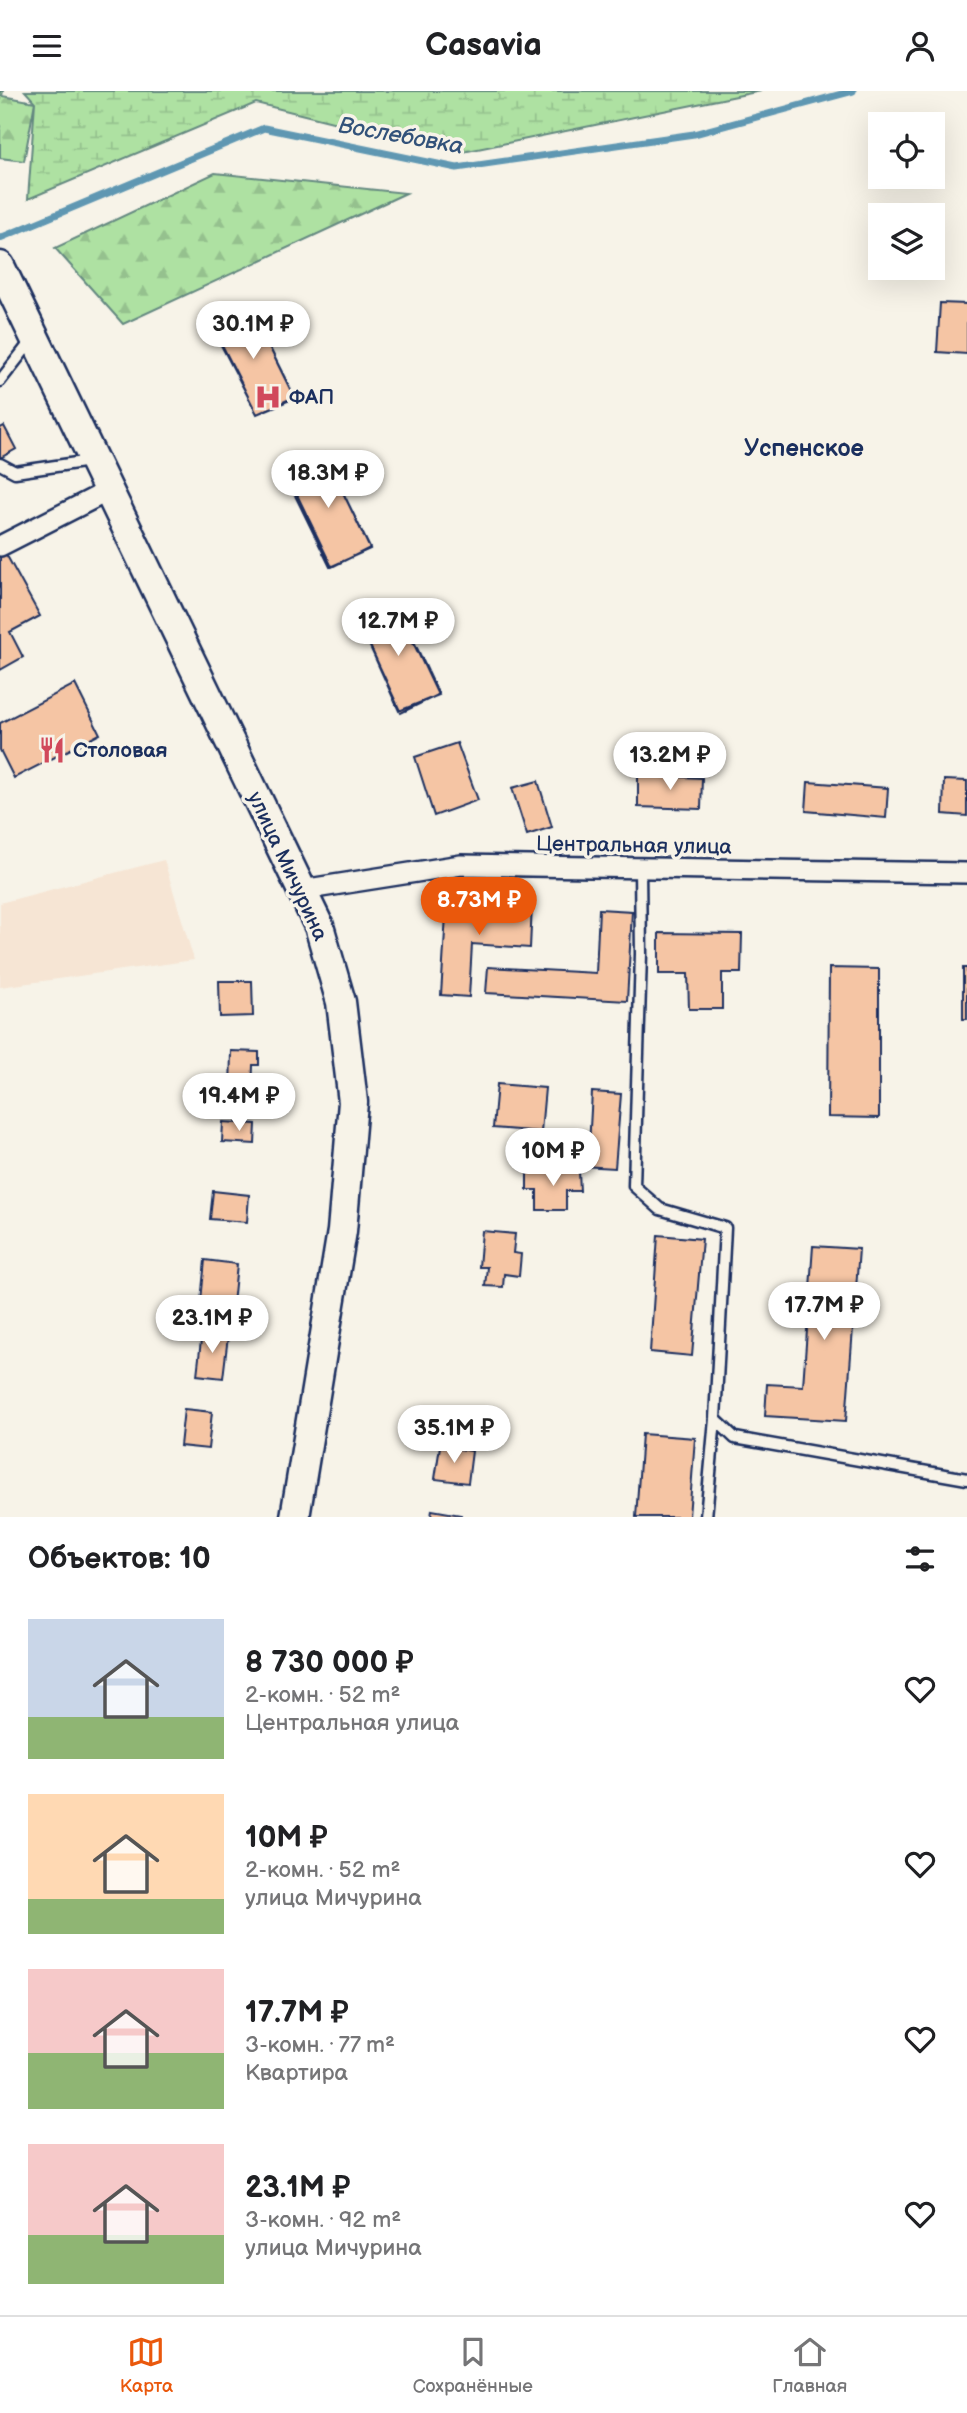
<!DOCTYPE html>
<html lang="ru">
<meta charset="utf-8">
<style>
:root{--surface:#fff;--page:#f2f2f2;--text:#202124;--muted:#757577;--line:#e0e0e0;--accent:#ea580c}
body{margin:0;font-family:"Balsamiq Sans",sans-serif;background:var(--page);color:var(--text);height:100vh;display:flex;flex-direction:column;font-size:26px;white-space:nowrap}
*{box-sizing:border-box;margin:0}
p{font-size:23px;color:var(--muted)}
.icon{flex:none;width:38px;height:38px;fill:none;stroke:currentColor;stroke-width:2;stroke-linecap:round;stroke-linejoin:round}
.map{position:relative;height:1426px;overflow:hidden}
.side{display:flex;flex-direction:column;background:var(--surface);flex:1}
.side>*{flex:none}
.buttons{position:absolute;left:868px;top:21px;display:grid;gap:14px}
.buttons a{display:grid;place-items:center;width:77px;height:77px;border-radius:0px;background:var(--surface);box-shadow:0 7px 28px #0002;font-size:35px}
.price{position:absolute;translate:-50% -60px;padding:0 16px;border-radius:24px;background:#fff;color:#222;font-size:23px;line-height:46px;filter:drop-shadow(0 2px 4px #0008)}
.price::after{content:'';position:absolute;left:50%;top:42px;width:21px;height:16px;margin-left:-10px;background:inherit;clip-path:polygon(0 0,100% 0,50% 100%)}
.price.current{background:var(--accent);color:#fff}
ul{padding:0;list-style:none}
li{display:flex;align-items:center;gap:21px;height:175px;padding:0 28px}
li span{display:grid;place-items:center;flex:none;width:196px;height:140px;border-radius:0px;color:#555}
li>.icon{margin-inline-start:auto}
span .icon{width:84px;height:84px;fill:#fffc;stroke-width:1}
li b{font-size:30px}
h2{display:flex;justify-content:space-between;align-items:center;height:84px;padding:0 28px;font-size:30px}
header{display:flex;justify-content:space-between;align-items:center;height:91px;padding:0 28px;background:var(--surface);font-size:32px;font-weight:600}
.menu{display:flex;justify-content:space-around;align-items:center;height:98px;border-top:2px solid var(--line);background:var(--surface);font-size:19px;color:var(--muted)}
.menu a{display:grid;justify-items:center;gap:4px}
.menu .current{color:var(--accent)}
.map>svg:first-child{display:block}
.built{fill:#f6e5d4}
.forest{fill:url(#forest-firs);stroke:#648880;stroke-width:2}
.wetland{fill:url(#wetland-marsh);stroke:#648880;stroke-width:2}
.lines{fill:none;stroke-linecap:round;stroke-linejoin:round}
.stream{stroke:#5f97b2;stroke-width:7}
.building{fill:#f5c5a4;stroke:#1b2f5e;stroke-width:2}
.lane-casing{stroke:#1b2f5e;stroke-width:15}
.street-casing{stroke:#1b2f5e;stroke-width:24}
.secondary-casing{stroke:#1b2f5e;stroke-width:33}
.lane{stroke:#f7f3e8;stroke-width:10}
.street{stroke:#f7f3e8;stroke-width:19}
.secondary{stroke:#f7f3e8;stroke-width:28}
.labels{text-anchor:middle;stroke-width:7;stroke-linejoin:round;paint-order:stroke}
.poi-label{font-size:21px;font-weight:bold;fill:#1b2f5e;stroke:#f7f3e8;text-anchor:start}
.street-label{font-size:21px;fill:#1b2f5e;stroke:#f7f3e8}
.water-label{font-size:23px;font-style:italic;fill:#32527a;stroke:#f7f3e8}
.quarter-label{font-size:24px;font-weight:bold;fill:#1b2f5e;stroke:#f7f3e8}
</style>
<header><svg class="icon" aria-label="menu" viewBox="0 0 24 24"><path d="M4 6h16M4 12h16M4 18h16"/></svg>Casavia<svg class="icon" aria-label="person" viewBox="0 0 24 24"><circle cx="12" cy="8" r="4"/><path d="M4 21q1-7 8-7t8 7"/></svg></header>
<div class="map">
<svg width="967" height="1426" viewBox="0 0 967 1426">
<defs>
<pattern id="forest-firs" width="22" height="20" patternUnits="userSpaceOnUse" patternTransform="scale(1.75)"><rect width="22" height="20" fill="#aee1a2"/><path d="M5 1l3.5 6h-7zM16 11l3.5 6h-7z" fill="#95c18e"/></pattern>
<pattern id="wetland-marsh" width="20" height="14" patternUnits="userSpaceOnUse" patternTransform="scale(1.75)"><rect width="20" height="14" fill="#aee1a2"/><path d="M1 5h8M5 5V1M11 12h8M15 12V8" fill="none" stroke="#95c18e"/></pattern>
</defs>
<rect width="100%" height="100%" fill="#f7f3e8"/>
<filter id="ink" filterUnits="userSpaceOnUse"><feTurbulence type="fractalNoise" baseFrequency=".0143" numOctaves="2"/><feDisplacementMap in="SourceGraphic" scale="14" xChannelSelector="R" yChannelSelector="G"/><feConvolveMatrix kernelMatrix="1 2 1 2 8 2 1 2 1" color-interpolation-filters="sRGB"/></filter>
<g filter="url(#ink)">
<path class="built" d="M164,769L194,869L0,896V812Z"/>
<path class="forest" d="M0,0H3L2,5L35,11L24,70L0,67Z
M215,82L406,102L123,233L55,157Z"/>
<path class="wetland" d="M25,0H761L458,62L256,12L28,108L35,11Z"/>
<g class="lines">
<path class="stream" d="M0,147L264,37L457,77L694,43L853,0"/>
</g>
<path class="building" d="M940,212L967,213V263L937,261Z
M250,217L294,306L257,323L211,235Z
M251,219L295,307L257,323L213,236Z
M4,335L16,358L0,367V337Z
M324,362L370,457L332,476L285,379Z
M325,364L370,458L330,476L284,382Z
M6,463L40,525L10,541L23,566L0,579V466Z
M395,513L438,604L401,622L359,531Z
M397,514L439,604L399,620L358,529Z
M75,593L100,643L14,687L0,659V632Z
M457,652L478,709L434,725L415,666Z
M638,684L702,687L701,718L638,716Z
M944,689L967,690V725L943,723Z
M538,690L552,736L527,744L512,697Z
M808,691L888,697L886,727L806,720Z
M447,808L532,814L530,857L472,853L469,906L441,904Z
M599,818L632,820L627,910L486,902L488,876L596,882Z
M659,842L742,843L741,882H722V918H689L688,883H659Z
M829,877L879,878V1027L828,1026Z
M963,877H967V928H963Z
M219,890H252L253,925L220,926Z
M231,960L259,961V974H253L252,1002L230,1001Z
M497,993L545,997L541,1041L493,1037Z
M592,1001L621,1003L615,1077L565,1074L566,1053L589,1055Z
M223,1031L256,1033L255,1053L222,1051Z
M527,1080H579L580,1100H566V1119H537V1099H527Z
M213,1100L249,1104L247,1131L210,1128Z
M482,1140L515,1143L513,1162L521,1163L519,1185L504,1183L503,1196L485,1195L487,1176H479Z
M658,1144L702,1148L692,1265L650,1261Z
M813,1155L859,1158L846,1330L765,1325L767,1293L803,1295Z
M205,1169L237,1173L233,1213L201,1210Z
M202,1241L228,1245L223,1287L197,1284Z
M184,1318L212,1321L208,1358L180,1355Z
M642,1343L695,1347L689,1426H636Z
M440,1355L472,1360L468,1392L435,1388Z
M432,1419L461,1424V1426H431Z"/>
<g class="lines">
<g class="lane-casing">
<path id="lane" d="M0,290L32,249
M0,373L15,381L90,370
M640,777L641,863L634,1095L660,1118L725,1137L715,1328L706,1426
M715,1328L735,1347L967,1388"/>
</g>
<g class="street-casing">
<path id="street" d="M0,455L108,400
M302,799L461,774L967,782"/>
</g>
<g class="secondary-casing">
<path id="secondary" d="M0,175L319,835L341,911L353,1011L342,1140L295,1426"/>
</g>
<use href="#lane" class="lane"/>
<use href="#street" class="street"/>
<use href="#secondary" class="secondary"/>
</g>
</g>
<defs>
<g id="hospital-bare" transform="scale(2.1)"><path d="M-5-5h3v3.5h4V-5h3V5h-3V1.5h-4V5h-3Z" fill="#d1495b" stroke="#f7f3e8" stroke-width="2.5" paint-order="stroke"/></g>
<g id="restaurant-bare" transform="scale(2.1)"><path d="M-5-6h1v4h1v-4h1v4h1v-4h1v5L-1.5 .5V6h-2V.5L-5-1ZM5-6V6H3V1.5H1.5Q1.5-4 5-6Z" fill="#d1495b" stroke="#f7f3e8" stroke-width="2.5" paint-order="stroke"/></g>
</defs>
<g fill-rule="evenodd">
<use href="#hospital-bare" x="268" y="306"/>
<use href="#restaurant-bare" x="52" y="659"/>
</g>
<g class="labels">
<g class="poi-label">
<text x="289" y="313">ФАП</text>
<text x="73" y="666">Столовая</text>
</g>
<g class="street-label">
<text transform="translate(634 754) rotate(1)" y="7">Центральная улица</text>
<text transform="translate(288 775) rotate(65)" y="7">улица Мичурина</text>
</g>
<g class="water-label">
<text transform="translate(401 44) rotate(10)" y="8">Вослебовка</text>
</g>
<g class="quarter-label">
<text x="804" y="365">Успенское</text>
</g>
</g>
</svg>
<div class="buttons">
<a><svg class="icon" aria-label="locate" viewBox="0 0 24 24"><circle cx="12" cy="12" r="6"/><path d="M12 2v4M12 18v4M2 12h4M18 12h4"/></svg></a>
<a><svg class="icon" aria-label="layers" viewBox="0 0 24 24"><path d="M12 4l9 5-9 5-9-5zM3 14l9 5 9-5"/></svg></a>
</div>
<b class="price" style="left:253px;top:270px">30.1M ₽</b>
<b class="price" style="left:328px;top:419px">18.3M ₽</b>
<b class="price" style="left:398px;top:567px">12.7M ₽</b>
<b class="price" style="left:670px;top:701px">13.2M ₽</b>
<b class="price current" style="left:479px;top:846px">8.73M ₽</b>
<b class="price" style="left:239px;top:1042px">19.4M ₽</b>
<b class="price" style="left:553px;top:1097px">10M ₽</b>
<b class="price" style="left:824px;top:1251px">17.7M ₽</b>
<b class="price" style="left:212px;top:1264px">23.1M ₽</b>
<b class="price" style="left:454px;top:1374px">35.1M ₽</b>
</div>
<section class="side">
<h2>Объектов: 10<svg class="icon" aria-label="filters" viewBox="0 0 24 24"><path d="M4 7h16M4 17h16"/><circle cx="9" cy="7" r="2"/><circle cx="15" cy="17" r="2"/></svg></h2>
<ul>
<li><span style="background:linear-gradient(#c9d6e8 70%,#8fb573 0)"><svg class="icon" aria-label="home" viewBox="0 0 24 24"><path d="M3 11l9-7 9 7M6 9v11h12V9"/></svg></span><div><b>8 730 000 ₽</b><p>2-комн. · 52 m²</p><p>Центральная улица</p></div><svg class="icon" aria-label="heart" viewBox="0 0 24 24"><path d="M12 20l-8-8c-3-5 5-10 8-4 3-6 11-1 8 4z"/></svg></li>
<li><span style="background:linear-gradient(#ffd9b3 75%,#8fb573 0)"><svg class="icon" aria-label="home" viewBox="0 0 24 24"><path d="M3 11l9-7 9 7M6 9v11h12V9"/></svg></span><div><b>10M ₽</b><p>2-комн. · 52 m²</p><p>улица Мичурина</p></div><svg class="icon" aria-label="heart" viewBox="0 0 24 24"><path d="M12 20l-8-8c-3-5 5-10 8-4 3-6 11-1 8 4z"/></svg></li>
<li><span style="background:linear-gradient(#f6c9c9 60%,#8fb573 0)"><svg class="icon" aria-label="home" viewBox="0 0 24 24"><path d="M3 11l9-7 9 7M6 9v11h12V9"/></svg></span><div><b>17.7M ₽</b><p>3-комн. · 77 m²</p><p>Квартира</p></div><svg class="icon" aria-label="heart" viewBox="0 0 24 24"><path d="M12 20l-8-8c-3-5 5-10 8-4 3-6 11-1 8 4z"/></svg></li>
<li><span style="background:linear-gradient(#f6c9c9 65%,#8fb573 0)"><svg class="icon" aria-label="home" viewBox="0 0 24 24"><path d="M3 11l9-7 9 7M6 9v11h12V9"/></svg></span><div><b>23.1M ₽</b><p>3-комн. · 92 m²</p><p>улица Мичурина</p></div><svg class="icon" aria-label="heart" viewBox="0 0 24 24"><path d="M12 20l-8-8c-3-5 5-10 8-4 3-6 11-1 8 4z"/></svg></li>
</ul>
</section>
<nav class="menu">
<a class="current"><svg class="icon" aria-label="map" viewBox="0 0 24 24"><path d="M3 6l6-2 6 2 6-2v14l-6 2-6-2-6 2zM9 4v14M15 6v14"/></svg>Карта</a>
<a><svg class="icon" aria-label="saved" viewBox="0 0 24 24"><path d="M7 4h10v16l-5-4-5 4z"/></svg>Сохранённые</a>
<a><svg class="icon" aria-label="home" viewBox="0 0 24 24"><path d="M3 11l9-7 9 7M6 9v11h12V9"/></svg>Главная</a>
</nav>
